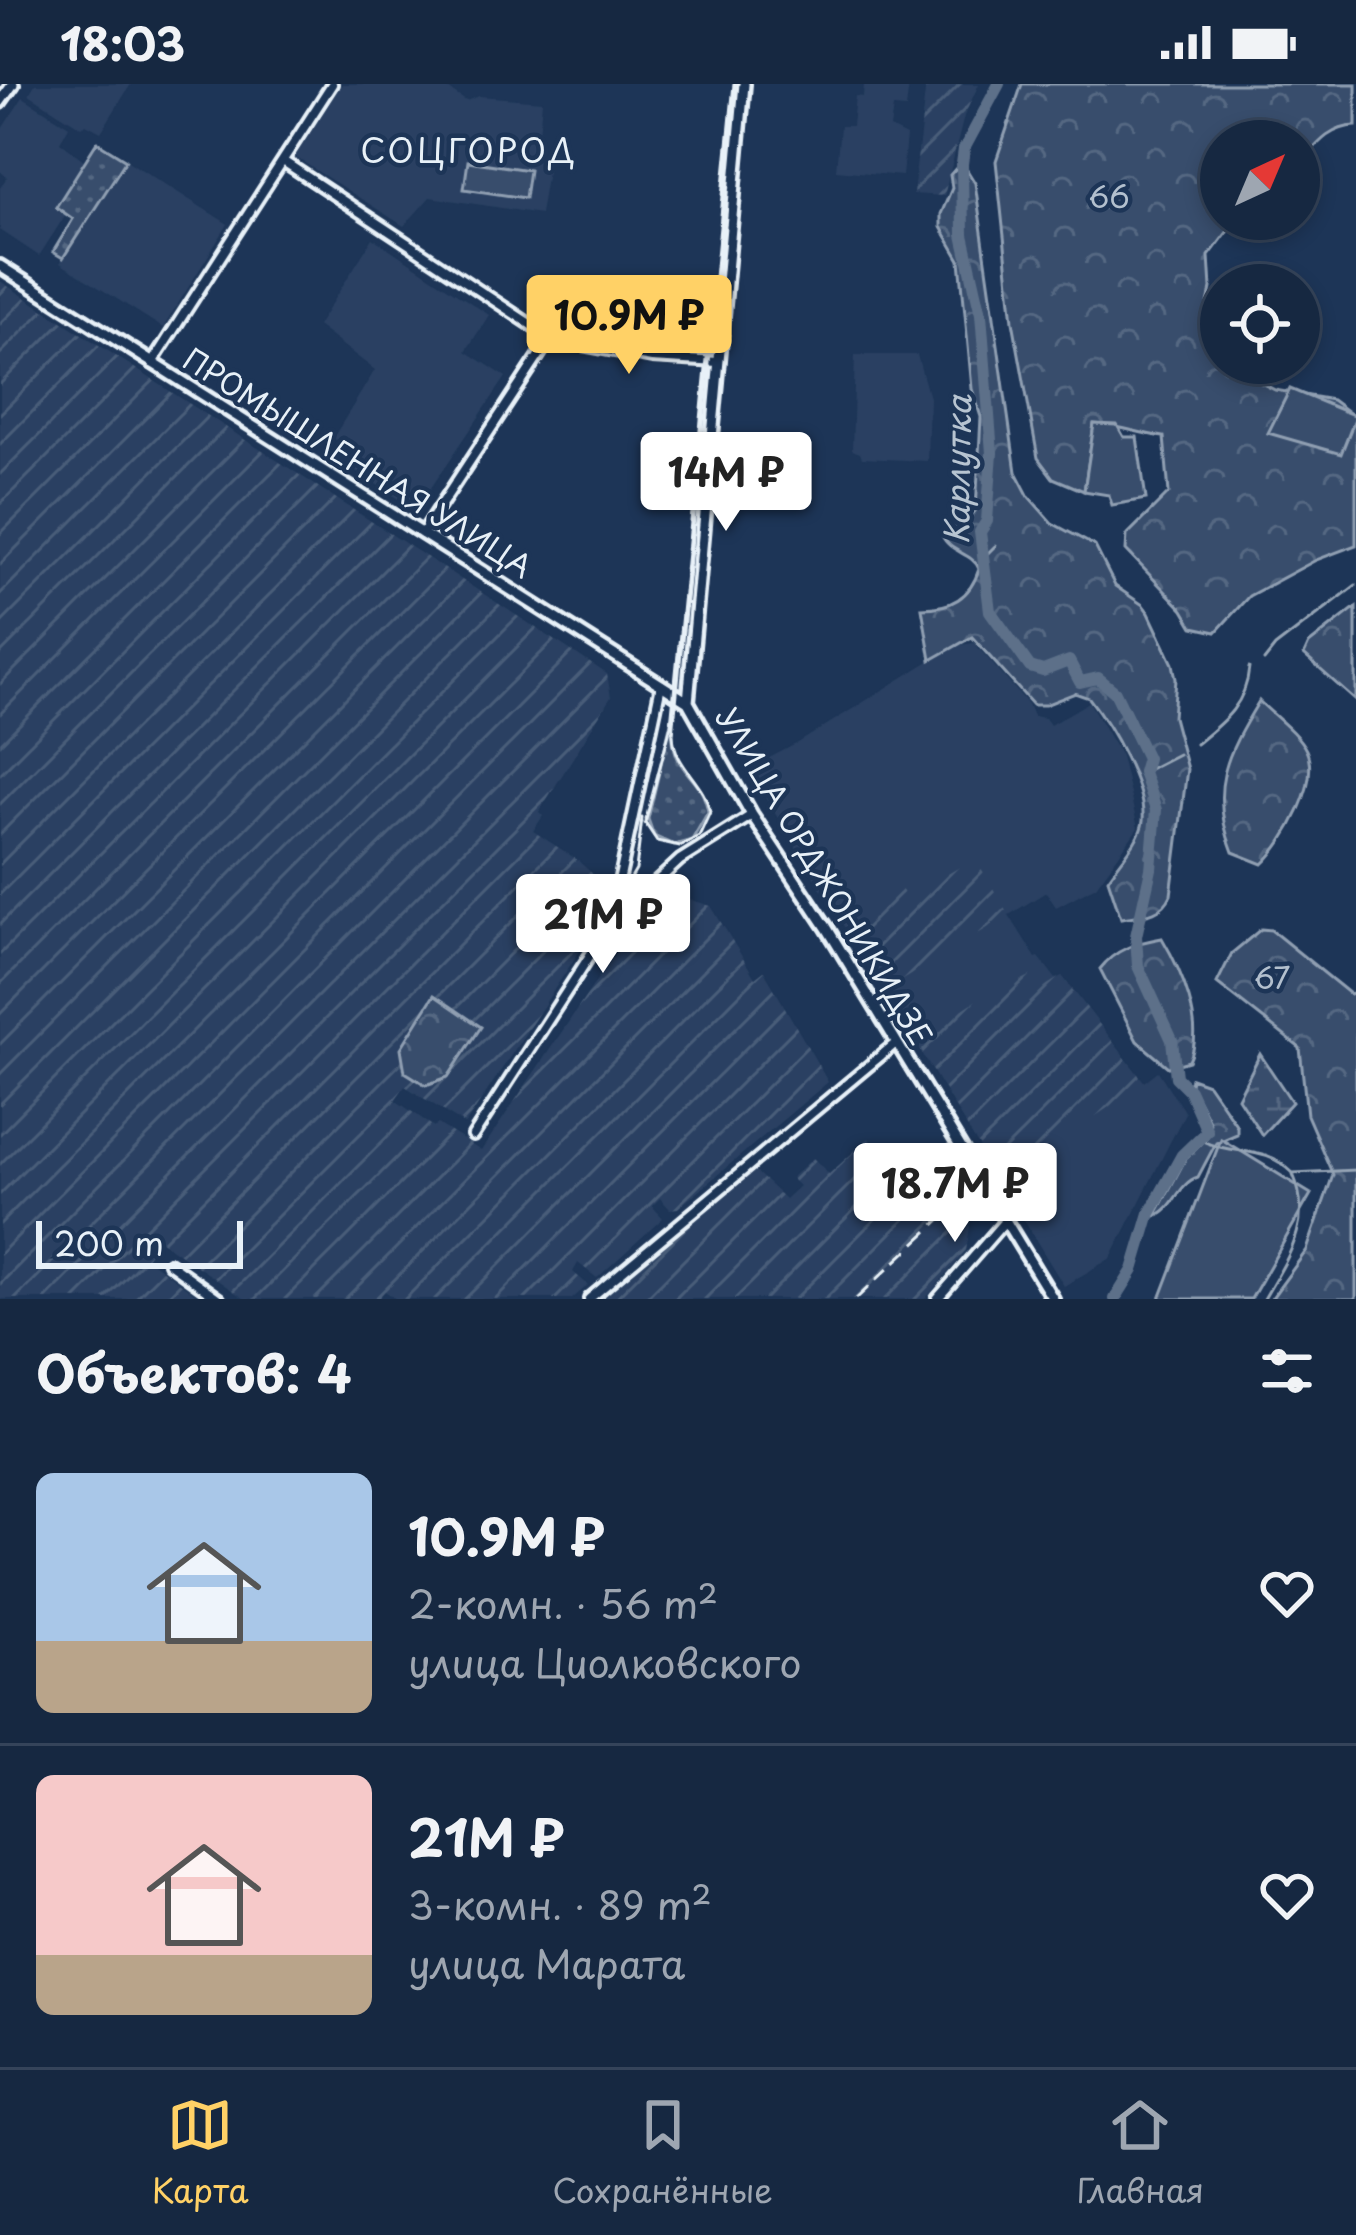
<!DOCTYPE html>
<html lang="ru">
<meta charset="utf-8">
<style>
:root{--surface:#162841;--page:#1f3048;--text:#f1f3f6;--muted:#9ea6b1;--line:#35445a;--accent:#ffd166}
body{margin:0;font-family:"Playpen Sans",sans-serif;background:var(--page);color:var(--text);height:100vh;display:flex;flex-direction:column;font-size:45px;white-space:nowrap}
*{box-sizing:border-box;margin:0}
p{font-size:39px;color:var(--muted)}
.icon{flex:none;width:66px;height:66px;fill:none;stroke:currentColor;stroke-width:2;stroke-linecap:round;stroke-linejoin:round}
.map{position:relative;height:1215px;overflow:hidden}
.panel{display:flex;flex-direction:column;background:var(--surface);flex:1}
.panel>*{flex:none}
.needle{width:78px;rotate:44deg}
.tools{position:absolute;left:1200px;top:36px;display:grid;gap:24px}
.tools a{display:grid;place-items:center;width:120px;height:120px;border-radius:50%;background:var(--surface);box-shadow:0 6px 18px #0003,0 0 0 3px var(--line);font-size:60px}
.scale{position:absolute;left:36px;bottom:30px;width:207px;box-sizing:border-box;padding-left:12px;border:6px solid #e8f1f8;border-top:0;font-size:33px;line-height:42px;white-space:nowrap;color:#e8f1f8;-webkit-text-stroke:9px #1d3557;paint-order:stroke}
.price{position:absolute;translate:-50% -102px;padding:0 27px;border-radius:12px;background:#fff;color:#222;font-size:39px;line-height:78px;filter:drop-shadow(0 3px 6px #0008)}
.price::after{content:'';position:absolute;left:50%;top:72px;width:36px;height:27px;margin-left:-18px;background:inherit;clip-path:polygon(0 0,100% 0,50% 100%)}
.price.on{background:var(--accent);color:#111}
ul{padding:0;list-style:none}
li{display:flex;align-items:center;gap:36px;height:300px;padding:0 36px}
li+li{border-top:3px solid var(--line)}
li span{display:grid;place-items:center;flex:none;width:336px;height:240px;border-radius:18px;color:#555}
li>.icon{margin-inline-start:auto}
span .icon{width:144px;height:144px;fill:#fffc;stroke-width:1}
li b{font-size:51px}
h2{display:flex;justify-content:space-between;align-items:center;height:144px;padding:0 36px;font-size:51px}
.status{display:flex;justify-content:space-between;align-items:center;height:84px;padding:0 60px;background:var(--surface);direction:ltr}
.status svg{height:33px;fill:currentColor}
.tab-bar{display:flex;justify-content:space-around;align-items:center;height:168px;border-top:3px solid var(--line);background:var(--surface);font-size:33px;color:var(--muted)}
.tab-bar a{display:grid;justify-items:center;gap:6px}
.tab-bar .on{color:var(--accent)}
.map>svg:first-child{display:block}
.built{fill:#2a4162}
.industrial{fill:url(#industrial-furrows)}
.grass{fill:url(#grass-dots);stroke:#909fb2;stroke-width:3}
.forest{fill:url(#forest-crowns);stroke:#909fb2;stroke-width:3}
.wetland{fill:url(#wetland-marsh);stroke:#909fb2;stroke-width:3}
.garden{fill:#374d6c;stroke:#909fb2;stroke-width:3}
.lines{fill:none;stroke-linecap:round;stroke-linejoin:round}
.stream{stroke:#95a4b5;stroke-width:3}
.river{stroke:#5d7089;stroke-width:12}
.minor-casing{stroke:#e8f1f8;stroke-width:16}
.major-casing{stroke:#e8f1f8;stroke-width:18}
.minor{stroke:#1d3557;stroke-width:8}
.major{stroke:#1d3557;stroke-width:9}
.tram{stroke:#e8f1f8;stroke-width:3}
.rail{stroke:#e8f1f8;stroke-width:3;stroke-dasharray:18 9;stroke-linecap:butt}
.labels{text-anchor:middle;stroke-width:9;stroke-linejoin:round;paint-order:stroke}
.park-label{font-size:30px;fill:#b3c0ce;stroke:#1d3557}
.street-label{font-size:30px;fill:#e8f1f8;stroke:#1d3557}
.neighbourhood-label{font-size:33px;letter-spacing:3px;fill:#e8f1f8;stroke:#1d3557}
.water-label{font-size:33px;font-style:italic;fill:#b7c4d1;stroke:#1d3557}
</style>
<div class="status"><b>18:03</b><svg viewBox="0 0 49 12"><path d="M0 12V9h3v3zM5 12V6h3v6zM10 12V3h3v9zM15 12V0h3v12zM26 1h20v11H26zM47 4h2v5h-2z"/></svg></div>
<div class="map">
<svg width="1356" height="1215" viewBox="0 0 1356 1215">
<defs>
<pattern id="industrial-furrows" width="10" height="10" patternUnits="userSpaceOnUse" patternTransform="scale(3)"><rect width="10" height="10" fill="#2a4162"/><path d="M-1 1l2-2M0 10L10 0M9 11l2-2" fill="none" stroke="#495d79"/></pattern>
<pattern id="grass-dots" width="8" height="8" patternUnits="userSpaceOnUse" patternTransform="scale(3)"><rect width="8" height="8" fill="#374d6c"/><path d="M2 2h.1M6 6h.1" fill="none" stroke="#546782" stroke-width="1.8" stroke-linecap="round"/></pattern>
<pattern id="forest-crowns" width="20" height="18" patternUnits="userSpaceOnUse" patternTransform="scale(3)"><rect width="20" height="18" fill="#374d6c"/><path d="M2 6a3 3 0 1 1 6 0M12 15a3 3 0 1 1 6 0" fill="none" stroke="#546782"/></pattern>
<pattern id="wetland-marsh" width="20" height="14" patternUnits="userSpaceOnUse" patternTransform="scale(3)"><rect width="20" height="14" fill="#374d6c"/><path d="M1 5h8M5 5V1M11 12h8M15 12V8" fill="none" stroke="#546782"/></pattern>
</defs>
<rect width="100%" height="100%" fill="#1d3557"/>
<filter id="ink" filterUnits="userSpaceOnUse"><feTurbulence type="fractalNoise" baseFrequency=".00833" numOctaves="2"/><feDisplacementMap in="SourceGraphic" scale="24" xChannelSelector="R" yChannelSelector="G"/><feConvolveMatrix kernelMatrix="1 2 1 2 8 2 1 2 1" color-interpolation-filters="sRGB"/></filter>
<g filter="url(#ink)">
<path class="built" d="M35,0H131L101,48L86,40L81,43L29,10Z
M342,0H440L466,17L479,12L542,17L537,72L549,74L540,130L430,113L404,142L295,73Z
M864,0H909L906,25L893,24L890,44L906,52L902,92L836,86L840,42H852L855,12L863,13Z
M23,13L69,42L60,58L85,77L56,123L66,130L39,172L0,146V104L7,93L0,87V48Z
M126,76L228,140L163,244L60,179Z
M373,154L489,231L466,267L506,293L416,426L336,374L344,361L333,354L375,286L317,242Z
M855,271H917L929,314L927,377L862,374L860,369L852,366Z
M974,559L1028,620L1033,632L1045,634L1050,641L1089,618L1121,672L1138,744L1096,802L1056,823L1046,808L1009,831L1036,874L1039,873L1056,895L1062,892L1144,998L1158,987L1185,1029L1111,1174L1064,1202L748,685L798,659L931,576L959,561Z"/>
<path class="industrial" d="M926,0H979L964,32L944,112L913,110Z
M0,197L607,590L611,613L539,728L543,732L533,747L576,775L605,801V811L594,827L602,833L465,1041L405,1002L395,1016L434,1043L438,1040L481,1067L658,806L711,822L755,894L764,887L828,998L678,1124L670,1125L660,1114L652,1122L663,1134L597,1194L578,1179L573,1188L588,1201L572,1215H396L385,1207L378,1215H245L159,1156L146,1174L202,1215H0Z
M975,774L1009,831L884,907L841,837L899,802L907,814Z
M1036,889L1044,903L1062,892L1145,999L1000,1096L911,951L960,922L963,925L989,908L992,911Z
M869,1054L897,1109L942,1073L974,1117L966,1167L925,1215H597L753,1085L785,1115L799,1102L791,1094L813,1074L829,1090Z"/>
<path class="grass" d="M97,58L126,76L63,174L53,168L73,135L56,123Z
M673,629C667,695 701,684 708,728L692,756L674,761L654,752L648,735Z"/>
<path class="forest" d="M1022,0H1356V42C1328,43 1316,62 1299,81V57H1221V135H1237L1209,172L1211,204L1202,251L1221,279L1275,306L1332,316L1356,334V461L1316,476L1249,512L1216,548L1193,543L1183,526L1126,466L1127,451L1169,409L1164,353C1139,350 1119,341 1094,340L1084,407L1053,394L1038,374L1013,237L996,77Z
M957,83L967,86L975,99L1016,388L1029,413L1052,439L1095,462L1115,502L1143,521L1149,529L1173,580L1176,595L1173,633L1187,685L1171,811C1162,832 1141,831 1121,834L1108,795C1118,779 1141,756 1143,737C1146,702 1110,641 1089,614L1075,609L1045,621H1033L972,553L931,576L922,524C951,524 970,514 979,485C972,468 949,469 942,451L947,439L967,437L976,426L981,333L972,305L960,176L941,143V130L952,104L950,91Z
M1356,523V617L1304,571L1309,560Z
M1259,617C1273,631 1298,649 1306,666C1321,698 1285,759 1263,780L1233,768C1208,706 1226,671 1259,617Z
M1261,845L1271,846L1350,910L1356,908V1215H1271L1307,1166L1333,1091L1307,1031L1300,964L1217,899L1232,869Z
M1162,854C1181,886 1206,942 1189,977L1168,983L1137,957L1100,885C1115,865 1138,858 1162,854Z
M434,911L481,943L448,993L426,1001L405,988L401,964Z
M1191,994L1208,1000L1237,1042V1050L1216,1059L1198,1093C1178,1099 1175,1125 1155,1132L1186,1074L1207,1053L1210,1039L1190,1000Z"/>
<path class="wetland" d="M1260,970L1292,1018L1262,1051L1238,1014Z"/>
<path class="garden" d="M468,77L529,86L525,114L464,105Z
M1290,305L1356,332L1341,370L1268,349Z
M1094,340L1117,341L1124,353H1137L1146,415L1112,421L1109,411L1084,407Z
M1221,1055L1311,1110L1251,1215H1160Z"/>
<g class="lines">
<path class="stream" d="M985,472L995,462
M1264,577L1275,563L1356,501
M1196,660C1223,638 1246,621 1249,584
M1143,688L1178,670
M1200,1056C1235,1073 1263,1060 1293,1089L1356,1086
M1264,1215C1288,1173 1314,1138 1293,1090"/>
<path class="river" d="M999,0L964,65L962,80L963,151L981,230L992,369L987,437L980,448L990,527L1030,583L1043,587L1069,577L1080,598L1098,594L1115,608L1147,674L1143,688L1156,726L1151,785L1136,852L1138,882L1172,956L1176,993L1189,1006L1207,1047L1182,1071L1150,1129L1133,1186L1115,1215"/>
<g class="minor-casing">
<path id="minor" d="M283,77L554,256L652,274L718,278
M152,279L332,0
M422,450L544,264L554,256
M610,840L661,601
M473,1052L609,842L680,776L752,731
M169,1179L219,1215
M589,1215L896,959
M937,1215L1005,1137"/>
</g>
<g class="major-casing">
<path id="major" d="M744,0L688,618L752,731L827,844L1053,1215
M0,18L13,0
M0,182L688,618"/>
</g>
<use href="#minor" class="minor"/>
<use href="#major" class="major"/>
<path class="tram" d="M734,0L671,641L645,739L657,757L680,762L699,752L710,728C704,696 674,684 673,650L736,0
M606,808L625,805L636,786L642,734
M593,839L613,813"/>
<path class="rail" d="M856,1215L963,1114"/>
</g>
</g>
<g class="labels">
<g class="park-label">
<text x="1109" y="124">66</text>
<text x="1272" y="905">67</text>
</g>
<g class="street-label">
<text transform="translate(357 380) rotate(32)" y="10">ПРОМЫШЛЕННАЯ УЛИЦА</text>
<text transform="translate(823 793) rotate(59)" y="10">УЛИЦА ОРДЖОНИКИДЗЕ</text>
</g>
<g class="neighbourhood-label">
<text x="469" y="79">СОЦГОРОД</text>
</g>
<g class="water-label">
<text transform="translate(958 386) rotate(-89)" y="12">Карлутка</text>
</g>
</g>
</svg>
<div class="tools">
<a><svg class="needle" viewBox="-14 -14 28 28"><path d="M0-13l5 13h-10z" fill="#e53935"/><path d="M0 13l5-13h-10z" fill="#9ea6b1"/></svg></a>
<a><svg class="icon" aria-label="locate" viewBox="0 0 24 24"><circle cx="12" cy="12" r="6"/><path d="M12 2v4M12 18v4M2 12h4M18 12h4"/></svg></a>
</div>
<div class="scale">200 m</div>
<b class="price on" style="left:629px;top:293px">10.9M ₽</b>
<b class="price" style="left:726px;top:450px">14M ₽</b>
<b class="price" style="left:603px;top:892px">21M ₽</b>
<b class="price" style="left:955px;top:1161px">18.7M ₽</b>
</div>
<section class="panel">
<h2>Объектов: 4<svg class="icon" aria-label="filters" viewBox="0 0 24 24"><path d="M4 7h16M4 17h16"/><circle cx="9" cy="7" r="2"/><circle cx="15" cy="17" r="2"/></svg></h2>
<ul>
<li><span style="background:linear-gradient(#a9c7e8 70%,#b9a48a 0)"><svg class="icon" aria-label="home" viewBox="0 0 24 24"><path d="M3 11l9-7 9 7M6 9v11h12V9"/></svg></span><div><b>10.9M ₽</b><p>2-комн. · 56 m²</p><p>улица Циолковского</p></div><svg class="icon" aria-label="heart" viewBox="0 0 24 24"><path d="M12 20l-8-8c-3-5 5-10 8-4 3-6 11-1 8 4z"/></svg></li>
<li><span style="background:linear-gradient(#f6c9c9 75%,#b9a48a 0)"><svg class="icon" aria-label="home" viewBox="0 0 24 24"><path d="M3 11l9-7 9 7M6 9v11h12V9"/></svg></span><div><b>21M ₽</b><p>3-комн. · 89 m²</p><p>улица Марата</p></div><svg class="icon" aria-label="heart" viewBox="0 0 24 24"><path d="M12 20l-8-8c-3-5 5-10 8-4 3-6 11-1 8 4z"/></svg></li>
</ul>
</section>
<nav class="tab-bar">
<a class="on"><svg class="icon" aria-label="map" viewBox="0 0 24 24"><path d="M3 6l6-2 6 2 6-2v14l-6 2-6-2-6 2zM9 4v14M15 6v14"/></svg>Карта</a>
<a><svg class="icon" aria-label="saved" viewBox="0 0 24 24"><path d="M7 4h10v16l-5-4-5 4z"/></svg>Сохранённые</a>
<a><svg class="icon" aria-label="home" viewBox="0 0 24 24"><path d="M3 11l9-7 9 7M6 9v11h12V9"/></svg>Главная</a>
</nav>
